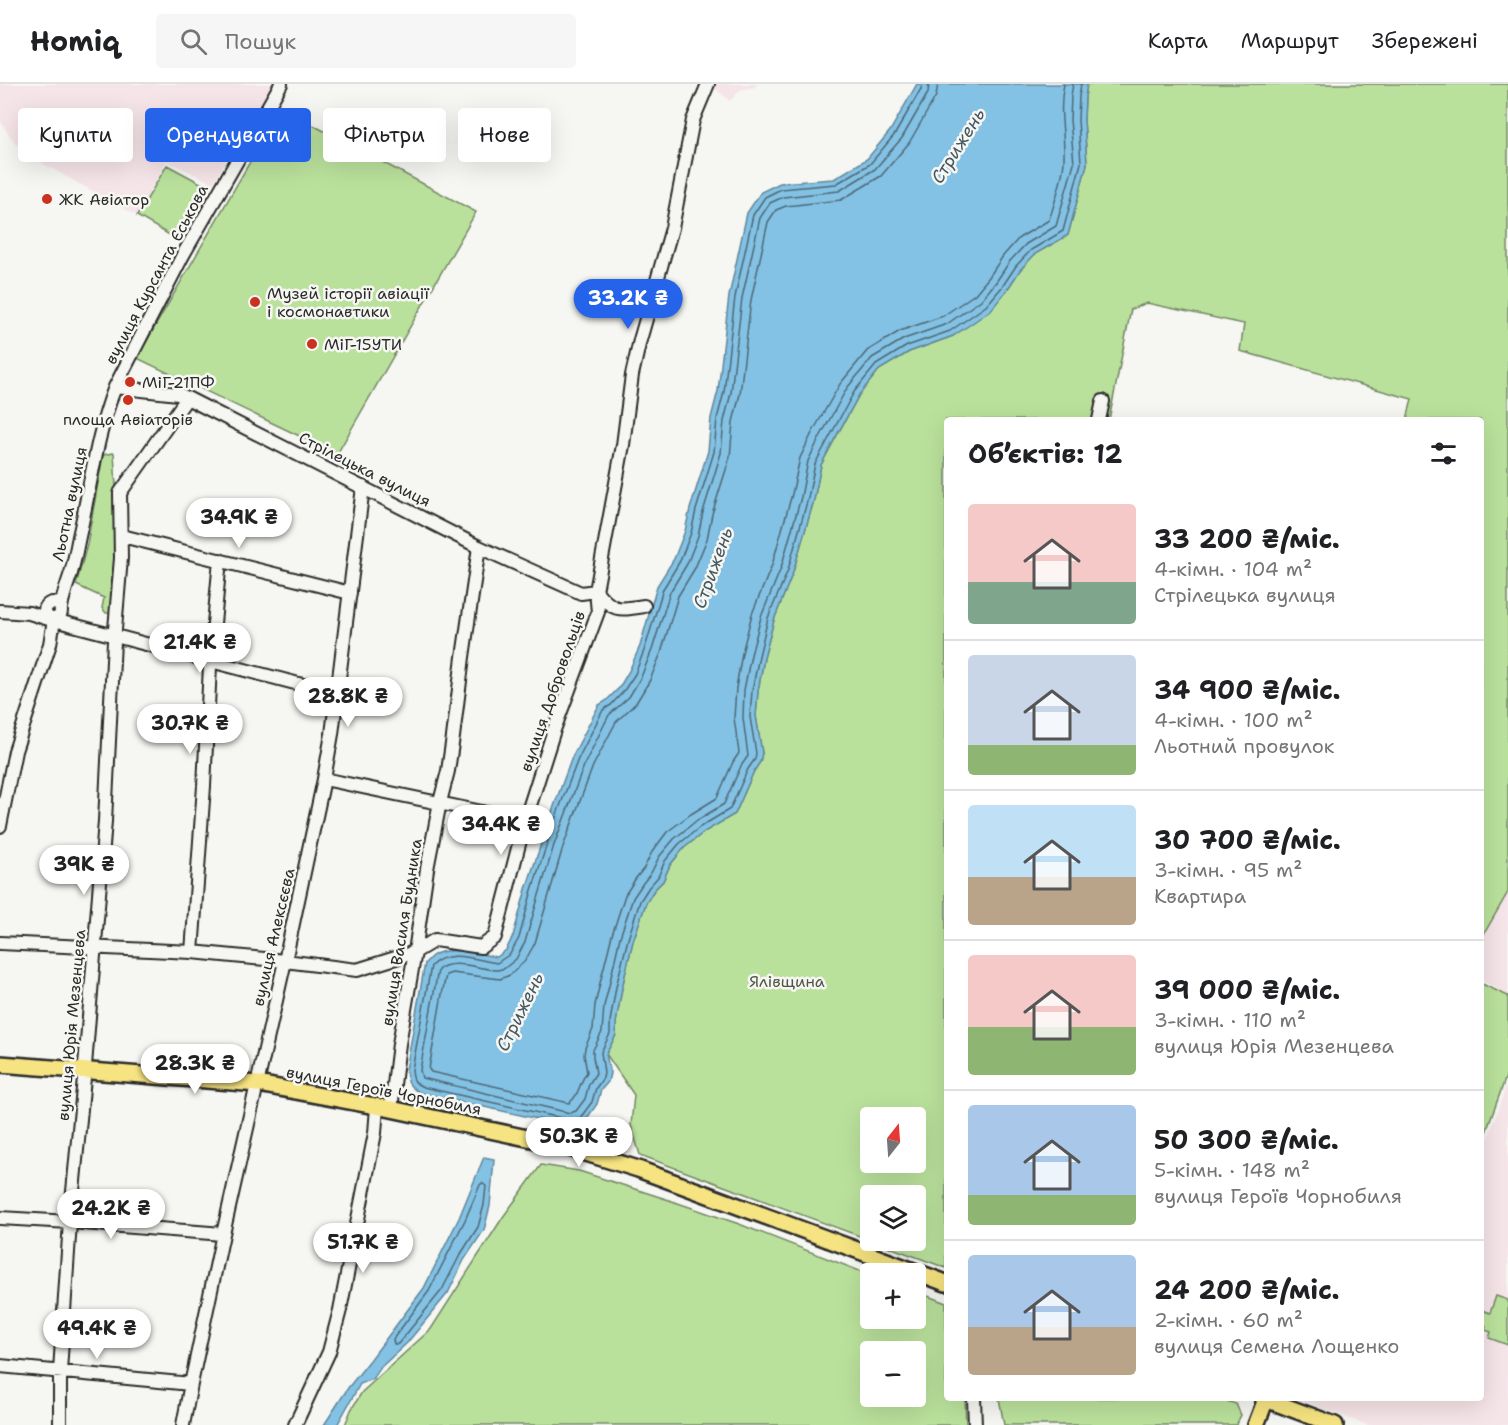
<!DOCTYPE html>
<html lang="uk">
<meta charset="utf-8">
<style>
:root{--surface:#fff;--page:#f6f6f6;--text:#202124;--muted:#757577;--line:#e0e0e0;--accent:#2563eb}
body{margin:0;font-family:"Shantell Sans",sans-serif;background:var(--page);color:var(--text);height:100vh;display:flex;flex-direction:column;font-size:22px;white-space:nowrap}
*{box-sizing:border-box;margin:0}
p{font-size:20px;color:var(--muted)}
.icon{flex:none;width:33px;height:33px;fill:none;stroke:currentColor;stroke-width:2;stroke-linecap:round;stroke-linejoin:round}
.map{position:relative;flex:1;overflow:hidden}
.details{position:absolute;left:944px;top:333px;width:540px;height:984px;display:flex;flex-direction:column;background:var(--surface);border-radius:6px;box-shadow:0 6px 24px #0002}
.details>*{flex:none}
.guide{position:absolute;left:18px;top:24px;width:570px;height:54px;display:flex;gap:12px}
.needle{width:39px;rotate:17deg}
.controls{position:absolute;left:860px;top:1023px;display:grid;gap:12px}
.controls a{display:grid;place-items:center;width:66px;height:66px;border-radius:6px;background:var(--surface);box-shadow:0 6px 24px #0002;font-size:30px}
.price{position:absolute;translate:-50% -51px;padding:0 14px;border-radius:21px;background:#fff;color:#222;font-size:20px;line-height:39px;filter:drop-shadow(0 2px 3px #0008)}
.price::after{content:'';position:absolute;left:50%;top:36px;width:18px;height:14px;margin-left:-9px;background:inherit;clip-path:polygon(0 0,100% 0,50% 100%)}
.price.current{background:var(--accent);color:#fff}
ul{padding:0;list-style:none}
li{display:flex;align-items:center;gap:18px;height:150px;padding:0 24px}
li+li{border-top:2px solid var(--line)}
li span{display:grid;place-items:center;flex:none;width:168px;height:120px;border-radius:6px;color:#555}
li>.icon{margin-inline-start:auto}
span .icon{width:72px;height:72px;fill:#fffc;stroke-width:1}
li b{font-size:26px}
h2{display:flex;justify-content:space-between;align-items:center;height:72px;padding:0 24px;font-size:26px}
.pill{padding:0 21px;border-radius:6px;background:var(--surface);box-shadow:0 6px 24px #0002;font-size:21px;line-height:54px}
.pill.current{background:var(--accent);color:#fff}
header{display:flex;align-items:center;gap:36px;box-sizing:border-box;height:84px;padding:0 30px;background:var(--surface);border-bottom:2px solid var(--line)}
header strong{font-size:28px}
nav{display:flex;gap:33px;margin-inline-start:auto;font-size:21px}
.search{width:420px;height:54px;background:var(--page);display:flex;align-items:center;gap:15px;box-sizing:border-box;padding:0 21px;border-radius:6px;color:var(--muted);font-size:22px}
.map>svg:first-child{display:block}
.built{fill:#f5e4e8}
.green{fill:#bae19c;stroke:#728664;stroke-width:1.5;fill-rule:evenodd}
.water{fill:#83c2e4;stroke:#60869a;stroke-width:1.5}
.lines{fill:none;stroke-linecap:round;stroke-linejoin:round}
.shore{stroke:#4e6775;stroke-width:1.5}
.minor-casing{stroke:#2b2b2b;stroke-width:16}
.major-casing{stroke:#2b2b2b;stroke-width:20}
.minor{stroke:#f6f6f2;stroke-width:12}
.major{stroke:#f6e381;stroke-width:15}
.poi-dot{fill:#c8321e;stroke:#f6f6f2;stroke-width:2}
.labels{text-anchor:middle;stroke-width:5;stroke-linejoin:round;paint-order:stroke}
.poi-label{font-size:16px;fill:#2b2b2b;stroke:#f6f6f2;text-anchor:start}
.street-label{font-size:16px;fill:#2b2b2b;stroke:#f6f6f2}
.park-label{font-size:16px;fill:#4f5847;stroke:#f6f6f2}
.water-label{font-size:18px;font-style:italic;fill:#455862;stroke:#f6f6f2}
</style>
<header>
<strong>Homiq</strong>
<div class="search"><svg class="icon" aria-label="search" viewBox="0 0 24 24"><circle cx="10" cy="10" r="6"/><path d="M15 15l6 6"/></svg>Пошук</div>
<nav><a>Карта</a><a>Маршрут</a><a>Збережені</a></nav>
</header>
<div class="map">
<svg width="1508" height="1341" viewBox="0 0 1508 1341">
<rect width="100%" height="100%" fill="#f6f6f2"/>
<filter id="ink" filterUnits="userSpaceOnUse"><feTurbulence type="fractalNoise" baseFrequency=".0167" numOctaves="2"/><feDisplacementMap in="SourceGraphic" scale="12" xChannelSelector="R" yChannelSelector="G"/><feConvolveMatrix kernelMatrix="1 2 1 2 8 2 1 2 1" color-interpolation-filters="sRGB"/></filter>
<g filter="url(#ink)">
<path class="built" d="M0,0H272L213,99L167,77L168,74L137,132L44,80L15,59L0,37Z
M710,0H757L755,3L740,6L730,17Z
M1508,808V911L1481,896L1480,855Z
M1508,996V1341H1367L1295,1314H1480L1481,1073L1495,1035Z"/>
<path class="green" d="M1087,0H1508V808L1481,855L1480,336H1407L1412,315L1240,267L1244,240L1147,219L1131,225L1109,336H946V1184L873,1157L915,1156V1112H870V1156L640,1071L631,1041L634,1011L606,970L616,951V939L622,904L633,857L646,819L654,806L663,797L670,781L684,764L704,748L735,730L754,687L760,678L762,669L756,632L758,607L764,574L774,536L793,488L814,416L821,381L859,311L879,286L909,268L953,252L1007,206L1020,186L1035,170L1068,151L1087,80L1084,36L1085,13ZM870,1034H915V1078H870Z
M281,24L476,128L337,370L137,274Z
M167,81L208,103L178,156L137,132Z
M114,369L119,454L112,529H106L102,524L104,514L76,501L87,461L103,371Z
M1480,899L1508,912V987L1481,1062Z
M541,1081L579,1087L666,1115L739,1140L870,1191V1234H915V1207L946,1219V1314H965L966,1341H345L351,1326L362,1308L431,1245L503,1133ZM870,1268H915V1312H870Z
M1496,1212L1508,1216V1261L1489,1254L1491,1248L1485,1246L1486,1242L1481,1240V1231L1482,1226L1490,1229Z
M999,1314H1218L1236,1320L1241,1331L1236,1341H1004Z"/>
<path class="water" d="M917,0H1087L1085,13L1084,36L1087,80L1068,151L1035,170L1020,186L1007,206L991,226L971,240L953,252L909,268L879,286L859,311L832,360L821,381L814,416L793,488L774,536L764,574L758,607L756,632L762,669L760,678L754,687L735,730L704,748L684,764L670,781L663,797L654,806L646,819L633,857L622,904L616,939V951L606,970L610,989L608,998L601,1006L597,1020L583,1040L570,1042L421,1009C410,1004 407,999 406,986L425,879C427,877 430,874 432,872C447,861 479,870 497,873L506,866L513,852L526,805L549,736L572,673L599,621L606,617L619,604L629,587L640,562L657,502L674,475L685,447L690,425L708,367L711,334L718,307L729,212L747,129L761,108L780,99L834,95L867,75L890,47Z
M484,1073L494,1075L490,1122L484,1146L464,1176L448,1209L407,1259L381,1283L373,1295L360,1300L337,1341H324L348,1304L371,1275L424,1204L459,1134Z"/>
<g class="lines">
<path class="shore" d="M922,0L921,5L895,50L870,80L836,100L781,105L765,113L753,131L735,213L724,308L717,335L714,368L696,426L691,449L680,477L663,505L645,564L635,590L623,608L611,621L603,626L578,675L554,738L532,806L519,854L510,870L497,879C476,876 448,864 431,882L412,986C413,996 414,999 423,1003L570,1036L580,1034L592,1018L596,1004L603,994L604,989L601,968L610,950V938L616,903L628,855L640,817L649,803L658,793L665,777L679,760L700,743L730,725L748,685L755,675L756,669L750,633L752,607L759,572L768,534L788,486L808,414L815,380L854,308L876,281L907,262L950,247L986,222L1002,203L1016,182L1031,166L1063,147L1081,79L1078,36L1079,12L1081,0
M929,0L928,9L902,54L875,85L839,107L783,113L770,119L760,134L742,214L731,309L724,337L721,369L703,428L698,452L687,480L670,508L652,566L641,593L629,613L609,631L585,679L554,761L525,858L516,875L505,884L498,886C482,886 451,873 438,886L420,986L422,994L570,1029L576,1027L585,1015L589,1000L596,989L593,973V966L602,948L604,922L609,902L620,853L633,814L643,799L651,789L659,773L674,755L696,737L724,720L741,682L748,672L743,634L744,606L751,571L761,533L781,484L801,413L808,377L820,353L847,304L872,274L904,255L947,240L981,216L996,198L1010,177L1026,160L1056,142L1074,79L1070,36L1071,12L1073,0
M938,0L936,12L909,59L881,92L841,116L786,122L776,126L768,138L751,216L740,310L733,338L730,373L712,430L707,455L695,484L678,512L661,569L650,596L636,619L616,638L593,682L563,763L535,859L525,877L510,891L500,895L452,889L446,891L442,910L429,985L431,988L569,1019C579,1012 579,999 587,988L584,971L585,964L593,945L595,921L600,899L612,851L625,811L636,794L644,784L652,768L667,748L691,730L717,714L733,678L739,669L734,634L736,604L742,569L752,530L772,481L792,410L800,374L812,349L840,300L867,267L900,247L943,232L975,210L989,193L1003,172L1019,154L1049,136C1054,121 1064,91 1064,76C1065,50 1058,27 1064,0
M482,1099L486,1102L484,1121L478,1143L459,1173L442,1206L403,1254L398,1260H394L393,1255L429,1207L465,1136L480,1101Z"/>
<g class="minor-casing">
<path id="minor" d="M115,303L178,310L187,314L479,463L581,509L596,507C613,528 619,526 644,522
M1099,336L1103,317
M122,452L350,509
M45 527a8 8 0 1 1 16 0a8 8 0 1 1-16 0Z
M61,524C63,511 67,501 71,489C75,475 77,461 80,448C91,399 97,349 115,303L183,171L281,0
M0,527L29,529L49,535
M324,695L525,737
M0,742L15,667L50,560L54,536L337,610
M0,859L192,868L285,877L357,886L415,868L435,856L481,863L495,853L525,737L554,646L598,528L596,507L623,361L632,291L640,256L672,144L693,36L708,0
M192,868L204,702L210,582L220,476
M391,1025L399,960L415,868L427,785L440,718L448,687L453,653L463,573L479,463
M0,1134L70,1138L223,1150
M0,1282L191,1300
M974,1314L975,1341
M60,1341V1287L70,1138L84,994L105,737L114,557L121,474L120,409L187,314
M183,1341L191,1300L223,1150L285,877L324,695L332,650L363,403
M295,1341L329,1268L340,1226L375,1049L377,1023"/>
</g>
<g class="major-casing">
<path id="major" d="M0,980L258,1000L391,1025L560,1061L638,1085L946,1199
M1263,1314L1335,1341
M1256,1341L1266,1315"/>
</g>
<use href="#minor" class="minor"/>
<use href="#major" class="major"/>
</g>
</g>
<g class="poi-dot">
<circle cx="47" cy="115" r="6"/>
<circle cx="255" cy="218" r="6"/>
<circle cx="312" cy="260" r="6"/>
<circle cx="130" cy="298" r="6"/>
<circle cx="128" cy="316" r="6"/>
</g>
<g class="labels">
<g class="poi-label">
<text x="59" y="121">ЖК Авіатор</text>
<text x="267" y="215">Музей історії авіації<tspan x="267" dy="18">і космонавтики</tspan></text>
<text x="324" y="266">МіГ-15УТИ</text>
<text x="142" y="304">МіГ-21ПФ</text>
<text x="128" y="341" text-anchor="middle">площа Авіаторів</text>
</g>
<g class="street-label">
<text transform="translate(156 190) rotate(-62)" y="6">вулиця Курсанта Єськова</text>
<text transform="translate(365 385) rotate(27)" y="6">Стрілецька вулиця</text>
<text transform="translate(69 420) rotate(-78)" y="6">Льотна вулиця</text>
<text transform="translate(552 607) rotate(-71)" y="6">вулиця Добровольців</text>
<text transform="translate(401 848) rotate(-81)" y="6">вулиця Василя Будника</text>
<text transform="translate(273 853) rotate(-77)" y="6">вулиця Алексєєва</text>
<text transform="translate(71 941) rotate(-85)" y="6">вулиця Юрія Мезенцева</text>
<text transform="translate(384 1006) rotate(11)" y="6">вулиця Героїв Чорнобиля</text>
</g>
<g class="park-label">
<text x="787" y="903">Ялівщина</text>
</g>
<g class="water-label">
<text transform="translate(958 62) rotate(-58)" y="6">Стрижень</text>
<text transform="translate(713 484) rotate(-70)" y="6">Стрижень</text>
<text transform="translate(520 928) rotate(-64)" y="6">Стрижень</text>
</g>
</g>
</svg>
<div class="controls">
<a><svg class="needle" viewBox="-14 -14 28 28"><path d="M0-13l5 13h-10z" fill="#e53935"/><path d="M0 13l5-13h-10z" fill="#757577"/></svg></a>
<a><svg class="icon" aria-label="layers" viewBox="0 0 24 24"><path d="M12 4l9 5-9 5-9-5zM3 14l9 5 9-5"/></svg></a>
<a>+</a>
<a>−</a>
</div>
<b class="price current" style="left:628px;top:246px">33.2K ₴</b>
<b class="price" style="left:239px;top:465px">34.9K ₴</b>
<b class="price" style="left:200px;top:590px">21.4K ₴</b>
<b class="price" style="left:348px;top:644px">28.8K ₴</b>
<b class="price" style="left:190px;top:671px">30.7K ₴</b>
<b class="price" style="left:501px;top:772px">34.4K ₴</b>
<b class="price" style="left:84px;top:812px">39K ₴</b>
<b class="price" style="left:195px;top:1011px">28.3K ₴</b>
<b class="price" style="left:579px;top:1084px">50.3K ₴</b>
<b class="price" style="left:111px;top:1156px">24.2K ₴</b>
<b class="price" style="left:363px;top:1190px">51.7K ₴</b>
<b class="price" style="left:97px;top:1276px">49.4K ₴</b>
<div class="guide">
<a class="pill">Купити</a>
<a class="pill current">Орендувати</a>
<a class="pill">Фільтри</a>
<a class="pill">Нове</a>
</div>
<section class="details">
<h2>Об’єктів: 12<svg class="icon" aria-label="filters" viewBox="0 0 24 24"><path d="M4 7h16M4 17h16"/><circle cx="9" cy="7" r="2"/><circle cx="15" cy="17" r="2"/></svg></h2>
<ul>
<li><span style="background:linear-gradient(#f6c9c9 65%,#7fa58c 0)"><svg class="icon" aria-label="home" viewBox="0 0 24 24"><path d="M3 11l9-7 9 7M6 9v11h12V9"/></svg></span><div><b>33 200 ₴/міс.</b><p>4-кімн. · 104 m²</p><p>Стрілецька вулиця</p></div></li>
<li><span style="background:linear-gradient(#c9d6e8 75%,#8fb573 0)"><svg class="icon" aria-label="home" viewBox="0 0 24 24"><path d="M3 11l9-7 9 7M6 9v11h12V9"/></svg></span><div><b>34 900 ₴/міс.</b><p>4-кімн. · 100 m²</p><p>Льотний провулок</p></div></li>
<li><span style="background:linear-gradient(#bfe0f5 60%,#b9a48a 0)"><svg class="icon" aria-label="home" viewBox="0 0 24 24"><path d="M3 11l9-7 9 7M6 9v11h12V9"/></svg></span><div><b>30 700 ₴/міс.</b><p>3-кімн. · 95 m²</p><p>Квартира</p></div></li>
<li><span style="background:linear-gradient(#f6c9c9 60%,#8fb573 0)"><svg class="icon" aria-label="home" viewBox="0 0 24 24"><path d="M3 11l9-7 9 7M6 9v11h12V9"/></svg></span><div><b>39 000 ₴/міс.</b><p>3-кімн. · 110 m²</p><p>вулиця Юрія Мезенцева</p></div></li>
<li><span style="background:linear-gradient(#a9c7e8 75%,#8fb573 0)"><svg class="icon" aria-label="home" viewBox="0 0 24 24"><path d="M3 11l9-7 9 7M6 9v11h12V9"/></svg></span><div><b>50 300 ₴/міс.</b><p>5-кімн. · 148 m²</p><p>вулиця Героїв Чорнобиля</p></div></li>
<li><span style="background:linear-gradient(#a9c7e8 60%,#b9a48a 0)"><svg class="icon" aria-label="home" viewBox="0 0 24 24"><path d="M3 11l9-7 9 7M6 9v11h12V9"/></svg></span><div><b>24 200 ₴/міс.</b><p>2-кімн. · 60 m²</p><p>вулиця Семена Лощенко</p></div></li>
</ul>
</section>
</div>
